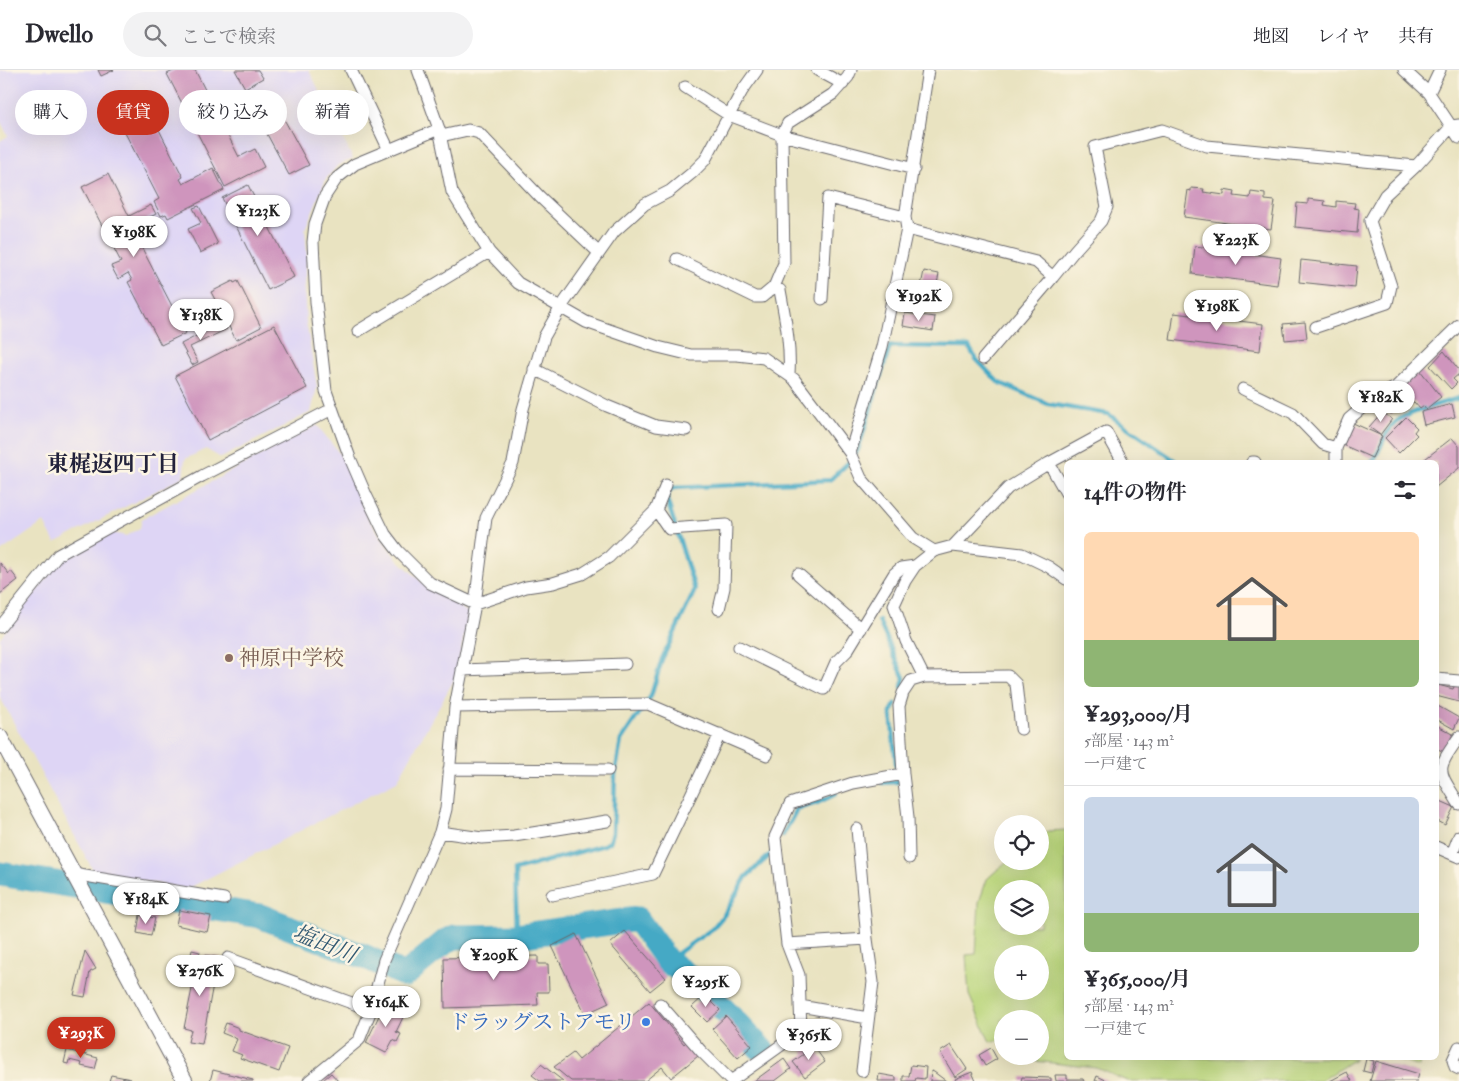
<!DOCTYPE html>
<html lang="ja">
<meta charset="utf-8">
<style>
:root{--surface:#fff;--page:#f2f2f3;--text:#2b2b33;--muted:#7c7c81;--line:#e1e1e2;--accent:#c8321e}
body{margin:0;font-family:"IM FELL Double Pica","Noto Serif JP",serif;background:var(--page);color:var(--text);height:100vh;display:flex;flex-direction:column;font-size:19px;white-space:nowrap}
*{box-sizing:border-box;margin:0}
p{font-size:16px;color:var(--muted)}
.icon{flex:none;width:28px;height:28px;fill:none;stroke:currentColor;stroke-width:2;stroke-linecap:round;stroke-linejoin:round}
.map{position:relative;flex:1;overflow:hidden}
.details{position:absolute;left:1064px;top:390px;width:375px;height:600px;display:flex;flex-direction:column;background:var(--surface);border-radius:8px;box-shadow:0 5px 20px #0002}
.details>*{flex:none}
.banner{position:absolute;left:15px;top:20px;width:475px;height:45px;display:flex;gap:10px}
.buttons{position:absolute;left:994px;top:745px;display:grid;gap:10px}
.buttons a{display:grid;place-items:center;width:55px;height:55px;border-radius:50%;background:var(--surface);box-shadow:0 5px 20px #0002;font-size:25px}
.price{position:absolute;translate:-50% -42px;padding:0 11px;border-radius:18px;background:#fff;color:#222;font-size:16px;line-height:32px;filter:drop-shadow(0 1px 2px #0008)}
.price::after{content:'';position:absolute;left:50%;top:30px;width:15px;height:11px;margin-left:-8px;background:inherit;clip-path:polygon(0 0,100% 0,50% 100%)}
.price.current{background:var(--accent);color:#fff}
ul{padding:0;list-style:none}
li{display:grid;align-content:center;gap:10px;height:265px;padding:0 20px}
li+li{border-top:1px solid var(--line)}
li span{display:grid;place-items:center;height:155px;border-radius:8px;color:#555}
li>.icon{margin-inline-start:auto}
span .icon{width:90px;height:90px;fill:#fffc;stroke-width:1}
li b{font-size:21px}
h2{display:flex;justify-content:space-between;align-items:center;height:60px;padding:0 20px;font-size:21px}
.tag{padding:0 18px;border-radius:22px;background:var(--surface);box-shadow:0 5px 20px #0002;font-size:18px;line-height:45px}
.tag.current{background:var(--accent);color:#fff}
header{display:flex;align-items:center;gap:30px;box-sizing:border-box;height:70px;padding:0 25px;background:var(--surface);border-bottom:1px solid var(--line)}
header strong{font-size:24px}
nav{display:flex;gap:28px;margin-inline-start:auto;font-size:18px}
.search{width:350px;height:45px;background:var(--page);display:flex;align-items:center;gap:12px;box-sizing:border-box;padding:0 18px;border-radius:28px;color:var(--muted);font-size:19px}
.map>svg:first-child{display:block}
.built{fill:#ded5f5}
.green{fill:#bad67b;stroke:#6e7c5b;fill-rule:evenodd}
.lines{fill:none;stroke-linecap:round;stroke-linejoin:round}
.stream{stroke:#45a9c5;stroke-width:4.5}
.river{stroke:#45a9c5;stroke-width:25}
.building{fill:#cf95bd}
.street-casing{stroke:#68666a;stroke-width:13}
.secondary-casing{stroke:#68666a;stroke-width:17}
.street{stroke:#fff;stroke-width:11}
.secondary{stroke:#fff;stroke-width:15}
.education-dot{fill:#8d6e63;stroke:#fcf5e5;stroke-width:2}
.shop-dot{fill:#3f7fe0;stroke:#fcf5e5;stroke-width:2}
.labels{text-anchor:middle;stroke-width:5;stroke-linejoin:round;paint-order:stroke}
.education-label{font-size:21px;fill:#785e54;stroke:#fcf5e5;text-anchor:start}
.shop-label{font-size:21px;fill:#366cbe;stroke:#fcf5e5;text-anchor:end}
.neighbourhood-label{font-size:22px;font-weight:bold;fill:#22223b;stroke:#fcf5e5}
.water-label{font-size:22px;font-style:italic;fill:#305872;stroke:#fcf5e5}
</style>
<header>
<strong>Dwello</strong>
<div class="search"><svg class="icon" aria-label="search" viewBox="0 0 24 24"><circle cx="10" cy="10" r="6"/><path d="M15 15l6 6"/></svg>ここで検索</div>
<nav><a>地図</a><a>レイヤ</a><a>共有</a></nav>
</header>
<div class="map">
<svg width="1459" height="1011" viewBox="0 0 1459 1011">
<rect width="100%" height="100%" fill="#fcf5e5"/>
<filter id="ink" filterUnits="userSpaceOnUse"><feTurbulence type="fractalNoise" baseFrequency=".02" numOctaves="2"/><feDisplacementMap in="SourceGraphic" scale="10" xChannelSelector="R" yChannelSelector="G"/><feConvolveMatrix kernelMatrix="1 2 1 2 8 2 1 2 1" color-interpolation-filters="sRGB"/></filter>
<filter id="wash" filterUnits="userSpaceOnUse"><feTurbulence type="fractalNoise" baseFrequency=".0096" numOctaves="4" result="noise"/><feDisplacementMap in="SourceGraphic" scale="20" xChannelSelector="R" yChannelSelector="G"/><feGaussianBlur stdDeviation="1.12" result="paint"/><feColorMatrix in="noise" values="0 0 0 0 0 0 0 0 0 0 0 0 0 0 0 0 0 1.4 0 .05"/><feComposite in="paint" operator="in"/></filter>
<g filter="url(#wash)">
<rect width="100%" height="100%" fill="#e9e3c1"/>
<path class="built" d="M0,0H309L353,89L338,95L326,109L305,159L307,186L304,214L306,251L317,317L311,342L221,388L206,379L185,389L183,407L55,473L44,452L0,482V71L8,66L0,50Z
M317,355L346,392L366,445L395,487L426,516L469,543L455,608L397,711L187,819L94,802L0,627V568L56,496L68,488L113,463L126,466L140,458L142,449Z"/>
<path class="green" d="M1066,760V988H1356L1321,1011H1127L1097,998L1017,989L1014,986H1040V949H1002V975L997,970L990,972L969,925L966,885L976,884L979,832L987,809L1007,791H1040V766L1048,761ZM1002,819H1040V856H1002ZM1002,884H1040V921H1002Z
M1391,988H1420L1419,997Z"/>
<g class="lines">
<path class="stream" d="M1372,392C1382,381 1383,362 1396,352C1407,342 1444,333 1459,328
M879,551L904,608L902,617
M882,713L898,712L891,643L895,634
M783,765L797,739L817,733L836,724
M517,866L515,800L604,775L610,772L613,763L615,705L621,670L651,626L662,589L695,520L668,433V423L673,418L830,410L848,393L858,380L890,276L969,277L976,289L998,312L1048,334L1108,344L1177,392
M667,891L712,859L724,845L746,807L771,784"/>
<path class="river" d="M0,804L260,846L368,888L405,905L446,871L455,867L517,866L637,849L667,891L698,913L762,980"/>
</g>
<g id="blocks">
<path class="building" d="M98,0H114L101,6Z
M175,0H195L239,87L255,79L264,97L225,117L167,4Z
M235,0H258L263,8L245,18Z
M273,29L309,95L289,105L254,40Z
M149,40L183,107L180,109L183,114L213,98L224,120L168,148L166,144L161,146L154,132L159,129L121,55Z
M108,104L129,146L151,135L156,144L131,157L186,263L161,275L128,212L132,210L128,203L118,209L111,196L121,192L82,117Z
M248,115L294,207L268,220L222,128Z
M1191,118L1204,119L1203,122L1224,125V120L1235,122L1234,126L1250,128L1251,122L1265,124V130L1275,131L1271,159L1184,147L1188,120L1191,121Z
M1308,129L1325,131L1324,135L1336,137V131L1355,133L1354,138L1359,139L1357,163L1295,157L1297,133L1308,134Z
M199,136L218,174L200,183L188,159L201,153L193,138Z
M1195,176L1281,188L1277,215L1192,204Z
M1301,190L1357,196L1355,218L1299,212Z
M924,201L939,204L932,238L917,235Z
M233,211L234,213L238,211L261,257L236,270L211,222Z
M905,243L935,247L933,261L903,256Z
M1174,243L1263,254L1260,281L1170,270Z
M224,252L227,259L190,277L198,292L192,295L181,274Z
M1305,252L1307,268L1285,270L1283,254Z
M274,255L307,318L208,370L175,306Z
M1444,281L1459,300V304L1453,309L1457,313L1451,319L1430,296Z
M1420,300L1441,327L1426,339L1424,336L1420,339L1414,332L1410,333L1402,330L1394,319Z
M1387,329L1397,339L1391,344L1381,334Z
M1452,334L1455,347L1424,355L1421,342Z
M1382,342L1392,349L1380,365L1369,357Z
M1406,347L1417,358L1414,362L1417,365L1399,383L1385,368Z
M1353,353L1382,366L1372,388L1343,375Z
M1452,368L1459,376V398L1436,417V392H1421Z
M0,493L9,504L11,501L18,510L0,524Z
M1438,615L1453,619L1455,615L1459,616V632L1436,626Z
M1436,635L1459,648L1454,659L1436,649Z
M1436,655L1453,664L1444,682L1436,678Z
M1436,729L1454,737L1445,755L1436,750Z
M179,840L211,846L207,862L176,855Z
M140,845L155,848L151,866L137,863Z
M625,861L666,908L650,921L610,874Z
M576,864L609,933L585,944L552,876Z
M192,880L200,882L197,895L189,893Z
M85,881L96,899L90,902L85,927L74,925Z
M205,885L221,888L219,899L216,898L202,974L188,972L191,960L184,958L193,914L185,912L188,897L202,900Z
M538,886V894H548L549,922H537L538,935L445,938L444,888Z
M705,925L720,940L707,952L692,937Z
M649,932L684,974L686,972L698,986L671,1008L662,997L645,1011H571L554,997L573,983L579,990Z
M385,933L405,943L396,962L401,964L397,972L393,970L386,983L366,973Z
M726,946L752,976L738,988L712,959Z
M226,953L239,958V960L288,978L279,1002L240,988L242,985L232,981L237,969L222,963Z
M812,974L825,992L805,1007L793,992L804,984L802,982Z
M951,975L967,999L955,1007L940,982Z
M991,978L997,989L985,996L979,985Z
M67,980L98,988L95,999L81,996L82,993L69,990L68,994L64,993Z
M784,989L791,999L775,1011H754Z
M1366,989L1374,991L1371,1003L1363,1001Z
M1376,991L1419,1004L1417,1011H1370Z
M541,994L563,1011H540L532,1005Z
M911,995L926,997L925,1009L916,1008L915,1011H903V1006H909Z
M213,1000L253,1010V1011H210Z
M931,1001L934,1002L946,1011H930Z
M972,1002L976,1011H956L955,1009Z
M1347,1002L1352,1011H1330Z
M331,1003L338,1011H322Z
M879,1004L896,1007V1011H878Z
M111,1005L131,1009L130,1011H109Z
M1055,1005H1067V1009H1083L1084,1011H1056Z
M1097,1006L1108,1011H1095Z
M1022,1007L1051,1008V1011H1021Z"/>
</g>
</g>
<g filter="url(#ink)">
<use href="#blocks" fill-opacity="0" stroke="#68666a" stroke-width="1"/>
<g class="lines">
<g class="street-casing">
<path id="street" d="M351,0L389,80
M418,0L439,59L452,122L489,182L518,213L586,252L658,277L691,285H737L764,288L794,309L850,383L861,408L913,468L934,481
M817,0L843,14
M1404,0L1429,23L1459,68
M685,17L729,45L782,65L914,99
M1429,23L1440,0
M439,59L355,94L337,108L325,126L315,154L313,172L316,232L326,321L350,388L366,425L385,464L398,481L430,513L475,534L526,517L553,513L582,504L609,487L656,440L666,415
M441,66L468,60L479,63L540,127L598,182
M907,159L1036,192L1053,207L1075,180L1101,151L1107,137L1095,77L1162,60L1207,76L1416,96
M677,189L755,227H762L774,217
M822,229L828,128L905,147
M1316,257L1387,233L1391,216L1370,151L1385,125L1416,96L1452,56L1459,55
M358,261L489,182
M983,289L1053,207
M534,299L607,336L656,356L686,360
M789,304C791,275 785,248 780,220L774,217L784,193L782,65L788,53L833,24L848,7L851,0
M1243,319L1293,343L1323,374L1336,378
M850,383L882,277L907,159L905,147L928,0
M1252,392H1255
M1336,392V378L1349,349L1371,330L1396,317L1459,255
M1049,393L1066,423
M656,440L669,459L726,455L724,518L719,539
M953,476L1008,418L1049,393L1106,362L1123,392
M798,504L861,559
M0,557L58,485L202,406L332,339
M739,577L824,619L836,592L847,581L894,504L901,498L915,496
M462,600L625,594
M924,607L1008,606L1016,614L1021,659
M1436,609L1459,611
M455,637L648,634L767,685
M1459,667C1435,702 1437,698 1459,734
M449,699L608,700
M857,759L867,869L873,912L862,1001
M440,762L482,768L514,766L607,751
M1436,777L1459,787
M1452,784L1459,766
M909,788L908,747L903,704L899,636L903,623L911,611L924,607L906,571L894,535L905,511L915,496L934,481L953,476L1022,484L1049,497L1066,509
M73,804L224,829
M552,825L653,804L720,664
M787,874L867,869
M228,888L371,940
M660,934L701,981L731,1011
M800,936L868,948
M1459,977L1453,990L1455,997L1459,999
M309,1011L359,970L371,940L384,890L440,762L446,739L455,637L475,534L486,448L513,393L523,339L544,267L561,237L614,162L645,134L670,121L692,103L705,90L742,21L757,0
M731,1011L801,961L799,905L787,874L775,767L790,734L853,713L903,704"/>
</g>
<g class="secondary-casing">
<path id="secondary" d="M0,667L185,1011"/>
</g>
<use href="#street" class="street"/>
<use href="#secondary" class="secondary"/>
</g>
</g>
<circle class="education-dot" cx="229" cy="588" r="5"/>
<circle class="shop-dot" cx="646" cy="952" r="5"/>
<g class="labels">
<g class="education-label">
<text x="239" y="595">神原中学校</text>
</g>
<g class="shop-label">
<text x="636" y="959">ドラッグストアモリ</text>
</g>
<g class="neighbourhood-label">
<text x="113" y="401">東梶返四丁目</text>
</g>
<g class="water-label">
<text transform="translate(325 873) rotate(22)" y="8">塩田川</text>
</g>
</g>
</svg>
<div class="buttons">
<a><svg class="icon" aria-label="locate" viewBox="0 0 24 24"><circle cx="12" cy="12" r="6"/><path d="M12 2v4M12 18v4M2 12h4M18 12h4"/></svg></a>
<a><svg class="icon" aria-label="layers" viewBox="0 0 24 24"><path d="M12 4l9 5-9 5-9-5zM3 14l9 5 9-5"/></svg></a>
<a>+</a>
<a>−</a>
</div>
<b class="price" style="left:258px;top:167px">¥123K</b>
<b class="price" style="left:134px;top:188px">¥198K</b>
<b class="price" style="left:1236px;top:196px">¥223K</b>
<b class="price" style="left:919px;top:252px">¥192K</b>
<b class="price" style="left:1217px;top:262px">¥198K</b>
<b class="price" style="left:201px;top:271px">¥138K</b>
<b class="price" style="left:1381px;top:353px">¥182K</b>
<b class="price" style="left:146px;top:855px">¥184K</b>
<b class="price" style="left:494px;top:911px">¥209K</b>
<b class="price" style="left:200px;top:927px">¥276K</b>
<b class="price" style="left:706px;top:938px">¥295K</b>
<b class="price" style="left:386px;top:958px">¥164K</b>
<b class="price current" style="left:81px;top:989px">¥293K</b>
<b class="price" style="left:809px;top:991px">¥365K</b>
<div class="banner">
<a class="tag">購入</a>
<a class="tag current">賃貸</a>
<a class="tag">絞り込み</a>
<a class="tag">新着</a>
</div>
<section class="details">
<h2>14件の物件<svg class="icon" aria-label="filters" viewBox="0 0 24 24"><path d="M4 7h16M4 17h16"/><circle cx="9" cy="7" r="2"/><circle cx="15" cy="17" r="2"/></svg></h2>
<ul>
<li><span style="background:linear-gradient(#ffd9b3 70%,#8fb573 0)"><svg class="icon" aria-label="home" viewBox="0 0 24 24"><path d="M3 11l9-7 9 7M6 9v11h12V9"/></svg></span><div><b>¥293,000/月</b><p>5部屋 · 143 m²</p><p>一戸建て</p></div></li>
<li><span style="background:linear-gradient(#c9d6e8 75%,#8fb573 0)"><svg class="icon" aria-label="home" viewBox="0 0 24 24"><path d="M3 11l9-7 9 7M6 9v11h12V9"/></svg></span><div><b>¥365,000/月</b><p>5部屋 · 143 m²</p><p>一戸建て</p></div></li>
</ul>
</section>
</div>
